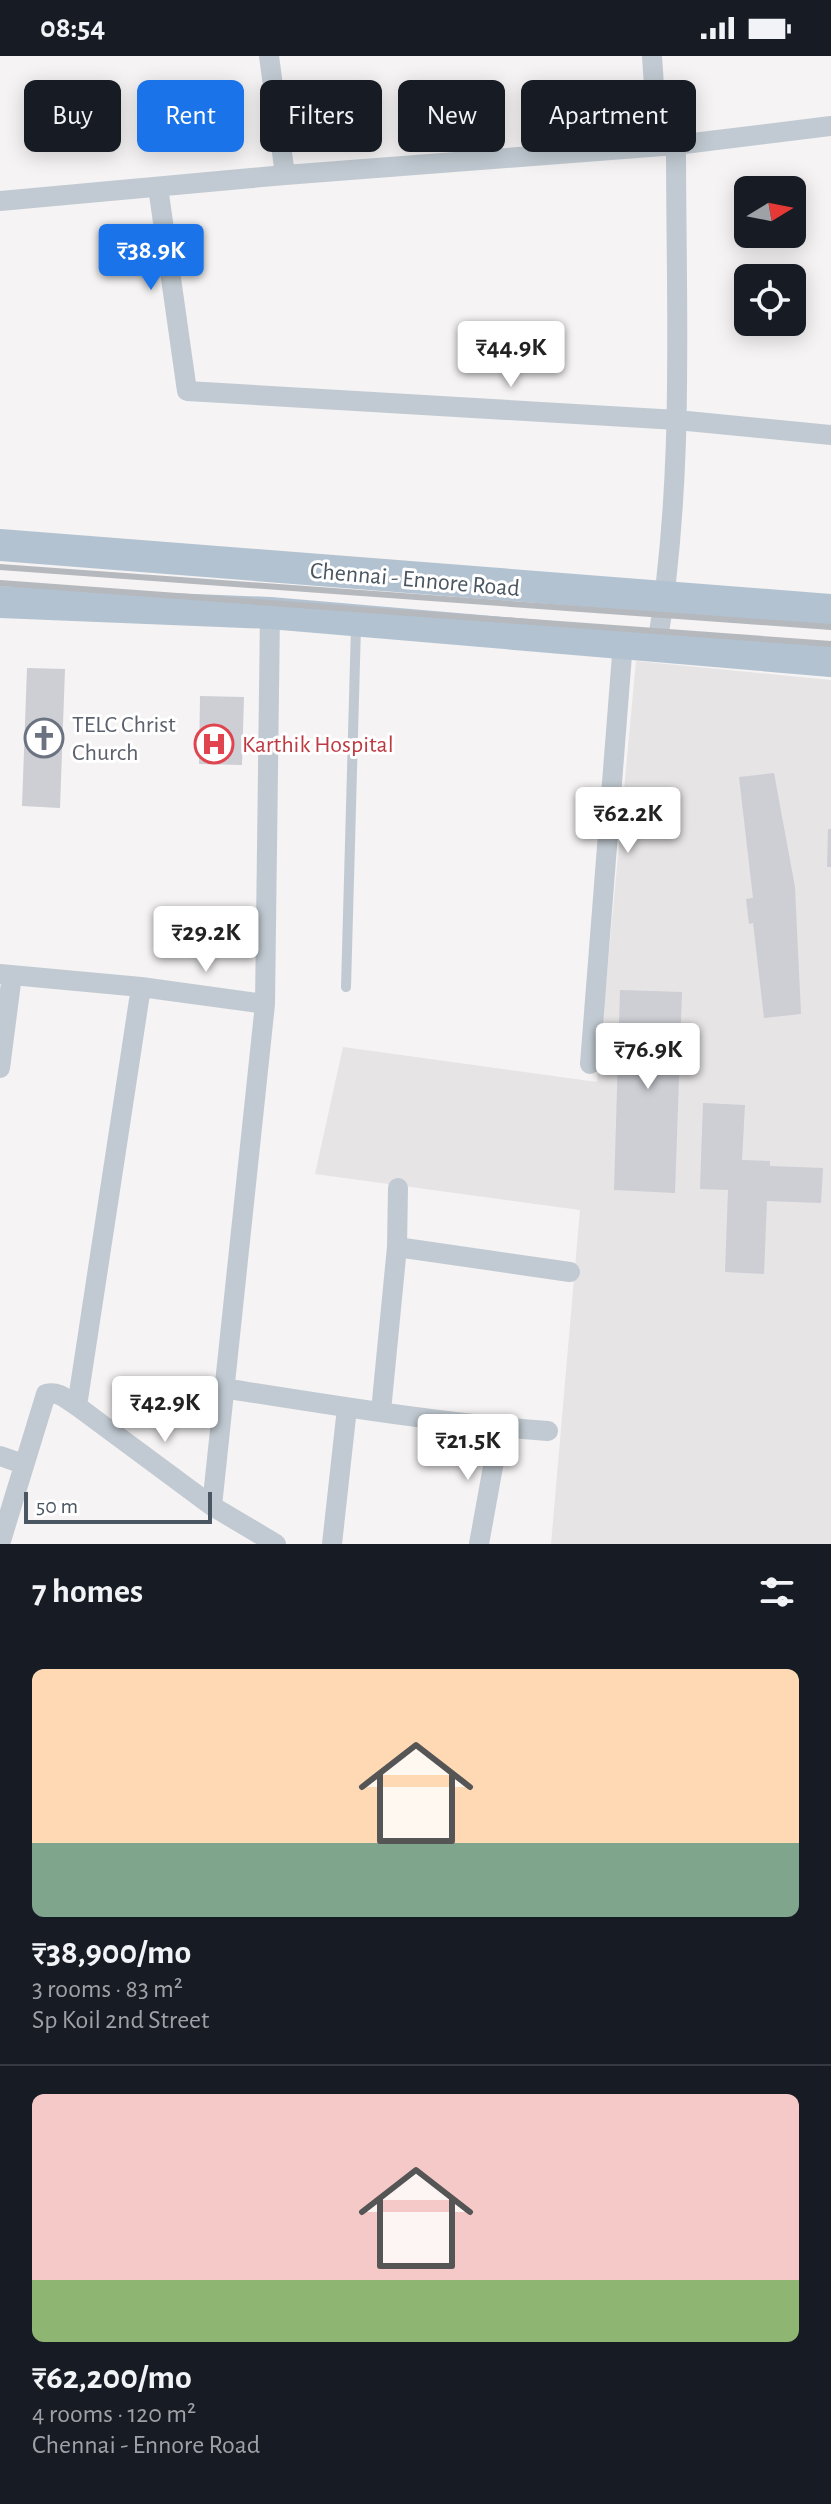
<!DOCTYPE html>
<meta charset="utf-8">
<style>
:root{--surface:#171b24;--page:#242831;--text:#f1f3f6;--muted:#9ea1a6;--line:#363941;--accent:#1a73e8}
body{margin:0;font-family:"Alegreya Sans",sans-serif;background:var(--page);color:var(--text);height:100vh;display:flex;flex-direction:column;font-size:30px;white-space:nowrap}
*{box-sizing:border-box;margin:0}
p{font-size:26px;color:var(--muted)}
.icon{flex:none;width:44px;height:44px;fill:none;stroke:currentColor;stroke-width:2;stroke-linecap:round;stroke-linejoin:round}
.map{position:relative;height:1488px;overflow:hidden}
.side{display:flex;flex-direction:column;background:var(--surface);flex:1}
.side>*{flex:none}
.banner{position:absolute;left:24px;top:24px;width:784px;height:72px;display:flex;gap:16px}
.needle{width:52px;rotate:80deg}
.controls{position:absolute;left:734px;top:120px;display:grid;gap:16px}
.controls a{display:grid;place-items:center;width:72px;height:72px;border-radius:12px;background:var(--surface);box-shadow:0 4px 20px #0003;font-size:40px}
.scale{position:absolute;left:24px;bottom:20px;width:188px;box-sizing:border-box;padding-left:8px;border:4px solid #4a5661;border-top:0;font-size:22px;line-height:28px;white-space:nowrap;color:#4a5661;-webkit-text-stroke:6px #fff;paint-order:stroke}
.price{position:absolute;translate:-50% -68px;padding:0 18px;border-radius:8px;background:#fff;color:#222;font-size:26px;line-height:52px;filter:drop-shadow(0 2px 4px #0008)}
.price::after{content:'';position:absolute;left:50%;top:48px;width:24px;height:18px;margin-left:-12px;background:inherit;clip-path:polygon(0 0,100% 0,50% 100%)}
.price.selected{background:var(--accent);color:#fff}
ul{padding:0;list-style:none}
li{display:grid;align-content:center;gap:16px;height:424px;padding:0 32px}
li+li{border-top:2px solid var(--line)}
li span{display:grid;place-items:center;height:248px;border-radius:12px;color:#555}
li>.icon{margin-inline-start:auto}
span .icon{width:144px;height:144px;fill:#fffc;stroke-width:1}
li b{font-size:34px}
h2{display:flex;justify-content:space-between;align-items:center;height:96px;padding:0 32px;font-size:34px}
.tag{padding:0 28px;border-radius:12px;background:var(--surface);box-shadow:0 4px 20px #0003;font-size:28px;line-height:72px}
.tag.selected{background:var(--accent);color:#fff}
.status{display:flex;justify-content:space-between;align-items:center;height:56px;padding:0 40px;background:var(--surface);direction:ltr}
.status svg{height:22px;fill:currentColor}
.map>svg:first-child{display:block}
.education{fill:#e6e4e5}
.building{fill:#cdcfd5}
.lines{fill:none;stroke-linecap:round;stroke-linejoin:round}
.lane{stroke:#c1cad2;stroke-width:10}
.street{stroke:#c1cad2;stroke-width:20}
.primary{stroke:#b3c2d1;stroke-width:32}
.rail{stroke:#b5b8bd;stroke-width:6}
.labels{text-anchor:middle;stroke-width:6;stroke-linejoin:round;paint-order:stroke}
.street-label{font-size:24px;fill:#4a5661;stroke:#fff}
.worship-label{font-size:24px;fill:#5b616d;stroke:#fff;text-anchor:start}
.health-label{font-size:24px;fill:#be3a42;stroke:#fff;text-anchor:start}
</style>
<div class="status"><b>08:54</b><svg viewBox="0 0 49 12"><path d="M0 12V9h3v3zM5 12V6h3v6zM10 12V3h3v9zM15 12V0h3v12zM26 1h20v11H26zM47 4h2v5h-2z"/></svg></div>
<div class="map">
<svg width="831" height="1488" viewBox="0 0 831 1488">
<rect width="100%" height="100%" fill="#f5f3f3"/>
<path class="education" d="M636,605L831,624V1488H551L580,1154L315,1118L343,991L597,1026Z"/>
<path class="building" d="M27,612L65,613L60,752L22,750Z
M200,640L244,641L242,709L199,708Z
M774,717L795,831L801,958L764,962L753,867L749,868L746,843L753,842L739,721Z
M828,773H831V811H827Z
M620,934L682,936L675,1137L614,1134Z
M703,1047L745,1049L742,1104L770,1105V1110L823,1112L821,1147L767,1145L764,1218L725,1216L728,1134L700,1133Z"/>
<g class="lines">
<path class="lane" d="M346,931L356,570"/>
<path class="street" d="M269,0L285,119
M652,0L658,90
M158,131L187,335L677,364L831,379
M0,145L285,119L676,89L831,70
M657,589C685,425 676,254 676,89
M0,918L141,931L265,948
M590,1008L623,586
M0,1012L12,919
M397,1191L570,1216
M223,1332C331,1349 440,1367 548,1375
M77,1350L141,931
M381,1355L397,1191L398,1132
M0,1400L23,1408
M212,1450L265,948L270,557
M0,1488L46,1338C59,1335 66,1343 77,1350L212,1450L276,1488
M332,1488L347,1352
M479,1488L500,1372"/>
<path class="primary" d="M0,489L831,554
M0,546L270,557L831,605"/>
<path class="rail" d="M0,511L831,571
M0,527L831,588"/>
</g>
<defs>
<g id="church-ring" transform="scale(2)"><circle r="9.5" fill="#fff" stroke="#6b7280" stroke-width="1.5"/><path d="M-1.2-6h2.4v3.5h3.3v2.4h-3.3V6h-2.4V-.1h-3.3v-2.4h3.3Z" fill="#6b7280"/></g>
<g id="hospital-ring" transform="scale(2)"><circle r="9.5" fill="#fff" stroke="#e0444e" stroke-width="1.5"/><path d="M-5-5h3v3.5h4V-5h3V5h-3V1.5h-4V5h-3Z" fill="#e0444e"/></g>
</defs>
<g fill-rule="evenodd">
<use href="#church-ring" x="44" y="682"/>
<use href="#hospital-ring" x="214" y="688"/>
</g>
<g class="labels">
<g class="street-label">
<text transform="translate(415 523) rotate(5)" y="8">Chennai - Ennore Road</text>
</g>
<g class="worship-label">
<text x="72" y="676">TELC Christ<tspan x="72" dy="28">Church</tspan></text>
</g>
<g class="health-label">
<text x="242" y="696">Karthik Hospital</text>
</g>
</g>
</svg>
<div class="controls">
<a><svg class="needle" viewBox="-14 -14 28 28"><path d="M0-13l5 13h-10z" fill="#e53935"/><path d="M0 13l5-13h-10z" fill="#9ea1a6"/></svg></a>
<a><svg class="icon" aria-label="locate" viewBox="0 0 24 24"><circle cx="12" cy="12" r="6"/><path d="M12 2v4M12 18v4M2 12h4M18 12h4"/></svg></a>
</div>
<div class="scale">50 m</div>
<b class="price selected" style="left:151px;top:236px">₹38.9K</b>
<b class="price" style="left:511px;top:333px">₹44.9K</b>
<b class="price" style="left:628px;top:799px">₹62.2K</b>
<b class="price" style="left:206px;top:918px">₹29.2K</b>
<b class="price" style="left:648px;top:1035px">₹76.9K</b>
<b class="price" style="left:165px;top:1388px">₹42.9K</b>
<b class="price" style="left:468px;top:1426px">₹21.5K</b>
<div class="banner">
<a class="tag">Buy</a>
<a class="tag selected">Rent</a>
<a class="tag">Filters</a>
<a class="tag">New</a>
<a class="tag">Apartment</a>
</div>
</div>
<section class="side">
<h2>7 homes<svg class="icon" aria-label="filters" viewBox="0 0 24 24"><path d="M4 7h16M4 17h16"/><circle cx="9" cy="7" r="2"/><circle cx="15" cy="17" r="2"/></svg></h2>
<ul>
<li><span style="background:linear-gradient(#ffd9b3 70%,#7fa58c 0)"><svg class="icon" aria-label="home" viewBox="0 0 24 24"><path d="M3 11l9-7 9 7M6 9v11h12V9"/></svg></span><div><b>₹38,900/mo</b><p>3 rooms · 83 m²</p><p>Sp Koil 2nd Street</p></div></li>
<li><span style="background:linear-gradient(#f6c9c9 75%,#8fb573 0)"><svg class="icon" aria-label="home" viewBox="0 0 24 24"><path d="M3 11l9-7 9 7M6 9v11h12V9"/></svg></span><div><b>₹62,200/mo</b><p>4 rooms · 120 m²</p><p>Chennai - Ennore Road</p></div></li>
</ul>
</section>
